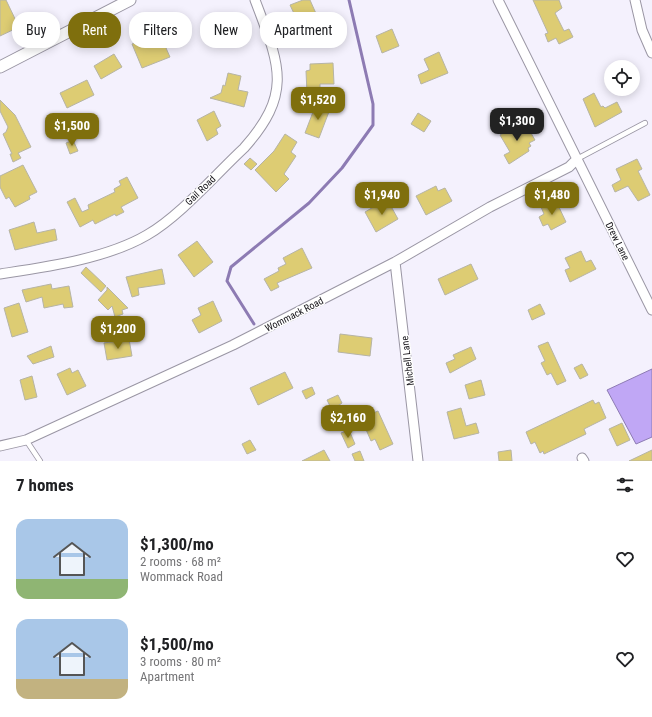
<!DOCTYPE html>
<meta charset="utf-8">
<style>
:root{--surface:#fff;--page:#f6f6f6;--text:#202124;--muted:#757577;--accent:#7f6f0d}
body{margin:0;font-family:"Roboto Condensed",sans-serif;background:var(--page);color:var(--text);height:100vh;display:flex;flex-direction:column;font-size:15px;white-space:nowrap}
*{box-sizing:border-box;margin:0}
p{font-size:13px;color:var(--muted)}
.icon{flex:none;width:22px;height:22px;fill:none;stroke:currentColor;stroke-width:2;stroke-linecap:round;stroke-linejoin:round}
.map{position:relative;height:461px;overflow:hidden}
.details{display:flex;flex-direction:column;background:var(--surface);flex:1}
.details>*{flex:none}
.banner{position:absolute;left:12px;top:12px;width:400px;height:36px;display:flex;gap:8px}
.tools{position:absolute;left:604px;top:60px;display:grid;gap:8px}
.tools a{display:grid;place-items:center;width:36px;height:36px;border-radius:50%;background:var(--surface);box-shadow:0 2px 10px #0003;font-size:20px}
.price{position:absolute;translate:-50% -34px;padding:0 9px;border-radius:8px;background:var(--accent);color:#fff;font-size:13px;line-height:26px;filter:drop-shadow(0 1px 2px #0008)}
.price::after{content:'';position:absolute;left:50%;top:24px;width:12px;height:9px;margin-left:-6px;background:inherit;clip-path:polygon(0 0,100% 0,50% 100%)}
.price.active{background:#222;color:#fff}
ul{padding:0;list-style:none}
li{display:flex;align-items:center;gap:12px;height:100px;padding:0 16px}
li span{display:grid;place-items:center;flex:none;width:112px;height:80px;border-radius:12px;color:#555}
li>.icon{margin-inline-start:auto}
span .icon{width:48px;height:48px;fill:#fffc;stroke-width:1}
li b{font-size:17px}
h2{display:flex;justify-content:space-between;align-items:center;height:48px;padding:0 16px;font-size:17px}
.pill{padding:0 14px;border-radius:16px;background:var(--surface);box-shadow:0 2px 10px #0003;font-size:14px;line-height:36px}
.pill.active{background:var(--accent);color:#fff}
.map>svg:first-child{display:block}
.water{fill:#c0a7f5;stroke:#8d7bb3}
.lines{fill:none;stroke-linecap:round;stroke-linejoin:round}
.stream{stroke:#8d7bb3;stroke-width:3}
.building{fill:#ddcc73;stroke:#b6b4a5}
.service-casing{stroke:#9a96a4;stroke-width:6}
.minor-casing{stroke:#9a96a4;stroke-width:11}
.tertiary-casing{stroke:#9a96a4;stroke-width:13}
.service{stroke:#fff;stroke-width:4.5}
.minor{stroke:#fff;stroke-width:9}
.tertiary{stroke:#fff;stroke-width:11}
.labels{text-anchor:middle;stroke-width:3;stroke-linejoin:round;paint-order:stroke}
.street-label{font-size:10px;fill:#17151a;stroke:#fff}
</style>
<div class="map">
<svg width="652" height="461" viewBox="0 0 652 461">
<rect width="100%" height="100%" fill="#f4f1fd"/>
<path class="water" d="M652,369V437L636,444L607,390Z"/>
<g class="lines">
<path class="stream" d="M254,324L227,281L231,267L309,203L342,168L373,125V104L349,0"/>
</g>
<path class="building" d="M0,0H6L19,27L0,36Z
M303,0H310L322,27L324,26L325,34L312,37L308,18L298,22L290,5Z
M533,0H559L562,8L555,13L564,31L569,29L573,37L559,44L556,38L548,42L545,34L548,33Z
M392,29L399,46L382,53L376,36Z
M180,30L185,39L166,48L170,57L142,68L132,44L160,32L162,39Z
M439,52L448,73L421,84L418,75L429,70L424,59Z
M114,54L122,67L101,79L94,66Z
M333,63L334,84H320V92L307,93L306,71L310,70V64Z
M228,73L241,76L238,90L248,92L244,107L210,98L221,93L223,85L225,86Z
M87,80L94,95L67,108L60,93Z
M594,93L601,107L603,106L605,108L617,102L622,112L595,127L583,99Z
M0,100L15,115L31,147L18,153L21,158L13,162L10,154H12L3,134L6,132L8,127L0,111Z
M316,104L330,109L319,138L305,133Z
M214,111L221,126L216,129L218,134L207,141L197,120Z
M418,113L431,121L424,132L411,124Z
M524,121L535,140L529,143L531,146L528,148L529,151L509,164L504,155L510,152L500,135Z
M285,134L297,142L291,152L296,156L284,174L289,179L276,192L255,170L274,151Z
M73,140L78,151L70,154L66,143Z
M250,158L257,164L251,170L244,164Z
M637,159L642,169L638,171L650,195L638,201L628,186L615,192L612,185L621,180L616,169Z
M23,165L37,192L29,196L30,199L15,207L9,197L6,199L0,187V176Z
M127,177L138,198L121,207L124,212L116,216L115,214L95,224L93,220L80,227L67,202L75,198L82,212L89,209L88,205L115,192L114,189L121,185L119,181Z
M436,186L438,191L445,188L452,201L426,215L416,196Z
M387,199L398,219L376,232L365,212Z
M550,202L551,205L557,203L566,222L551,230L548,224L543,226L539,217L544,214L541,207Z
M34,222L37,233L55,229L57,240L15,250L9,230Z
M197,241L213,262L194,277L178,255Z
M302,248L312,268L277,283L279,287L271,291L264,279L279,271L278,268L286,264L283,258Z
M581,251L586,262L591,260L596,269L570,282L565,270L570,268L565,258Z
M471,264L478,279L445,295L438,279Z
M86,267L106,286L101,292L81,273Z
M162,269L165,284L138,288L139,295L132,297L126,277Z
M51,284L52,289L69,286L73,307L64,308L63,304L44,308L42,297L26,302L22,290Z
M107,287L128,308L122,310L123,314L115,317L112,306L108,310L98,300L107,290Z
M213,301L222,321L199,333L192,320L201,315L198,308Z
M19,303L28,332L12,337L4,308Z
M540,304L545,314L532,320L528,310Z
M340,334L372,338L370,356L338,352Z
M129,339L132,356L107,360L104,343Z
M548,342L566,381L557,385L551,373L547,375L541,363L545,361L538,346Z
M51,346L54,357L33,364L27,356Z
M471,347L476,359L450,373L446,363L455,359L453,355Z
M582,364L588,375L580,379L574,368Z
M70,368L72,373L78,370L86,386L67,395L57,374Z
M285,372L293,388L258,405L250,388Z
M32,376L37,397L25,400L20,380Z
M481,380L485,395L469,399L465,385Z
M312,387L315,394L306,399L302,391Z
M338,395L342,403L332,410L327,400Z
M593,400L595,404L599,402L606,418L584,429L586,434L544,454L543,451L540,453L535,442L531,444L526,432Z
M461,408L466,426L476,423L479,433L454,439L447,412Z
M378,411L393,444L380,450L375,439L371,441L361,418Z
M622,423L630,440L617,446L609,429Z
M349,430L355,444L348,448L341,433Z
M250,440L256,450L247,454L242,444Z
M324,450L330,461H302Z
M511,450L512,461H499L498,452Z
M652,450V461H629Z
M360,451L364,461H355L352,454Z"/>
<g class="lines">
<g class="service-casing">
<path id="service" d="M577,159L645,123
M26,440L40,461"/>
</g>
<g class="minor-casing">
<path id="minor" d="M498,0L652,310
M635,0L642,30L652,53
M395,262L418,461
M0,274C46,267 106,259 147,235C180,216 215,175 244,148C294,92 279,64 255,0
M0,446L26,440L233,345L395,262L490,207L569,167L577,159
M582,458L584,461"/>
</g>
<g class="tertiary-casing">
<path id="tertiary" d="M0,67L130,0"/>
</g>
<use href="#service" class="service"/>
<use href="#minor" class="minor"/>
<use href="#tertiary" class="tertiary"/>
</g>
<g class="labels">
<g class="street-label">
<text transform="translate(200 190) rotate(-44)" y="4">Gail Road</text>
<text transform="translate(618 241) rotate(64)" y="4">Drew Lane</text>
<text transform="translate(294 314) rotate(-27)" y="4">Wommack Road</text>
<text transform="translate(407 361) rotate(-97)" y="4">Michell Lane</text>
</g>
</g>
</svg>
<div class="tools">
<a><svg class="icon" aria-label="locate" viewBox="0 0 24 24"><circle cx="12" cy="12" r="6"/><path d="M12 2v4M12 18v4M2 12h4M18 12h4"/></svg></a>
</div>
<b class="price" style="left:318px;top:121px">$1,520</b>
<b class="price active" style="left:517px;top:142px">$1,300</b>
<b class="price" style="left:72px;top:147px">$1,500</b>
<b class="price" style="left:382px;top:216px">$1,940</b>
<b class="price" style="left:552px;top:216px">$1,480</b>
<b class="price" style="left:118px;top:350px">$1,200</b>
<b class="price" style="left:348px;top:439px">$2,160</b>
<div class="banner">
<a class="pill">Buy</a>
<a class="pill active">Rent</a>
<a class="pill">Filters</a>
<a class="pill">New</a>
<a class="pill">Apartment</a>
</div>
</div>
<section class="details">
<h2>7 homes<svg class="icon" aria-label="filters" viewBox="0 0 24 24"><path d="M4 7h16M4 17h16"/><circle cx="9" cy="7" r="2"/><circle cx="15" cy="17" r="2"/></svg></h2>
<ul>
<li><span style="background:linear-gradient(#a9c7e8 75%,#8fb573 0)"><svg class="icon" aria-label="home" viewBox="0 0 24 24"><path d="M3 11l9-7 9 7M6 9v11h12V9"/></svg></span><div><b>$1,300/mo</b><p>2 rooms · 68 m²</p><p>Wommack Road</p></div><svg class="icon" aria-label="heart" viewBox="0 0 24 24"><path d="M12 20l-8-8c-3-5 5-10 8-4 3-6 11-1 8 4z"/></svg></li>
<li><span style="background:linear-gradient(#a9c7e8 75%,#c2b280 0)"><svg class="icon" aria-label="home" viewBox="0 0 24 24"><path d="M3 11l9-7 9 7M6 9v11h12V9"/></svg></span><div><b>$1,500/mo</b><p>3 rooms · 80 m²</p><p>Apartment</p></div><svg class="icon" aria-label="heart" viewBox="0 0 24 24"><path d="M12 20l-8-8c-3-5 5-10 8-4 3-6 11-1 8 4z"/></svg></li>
</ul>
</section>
